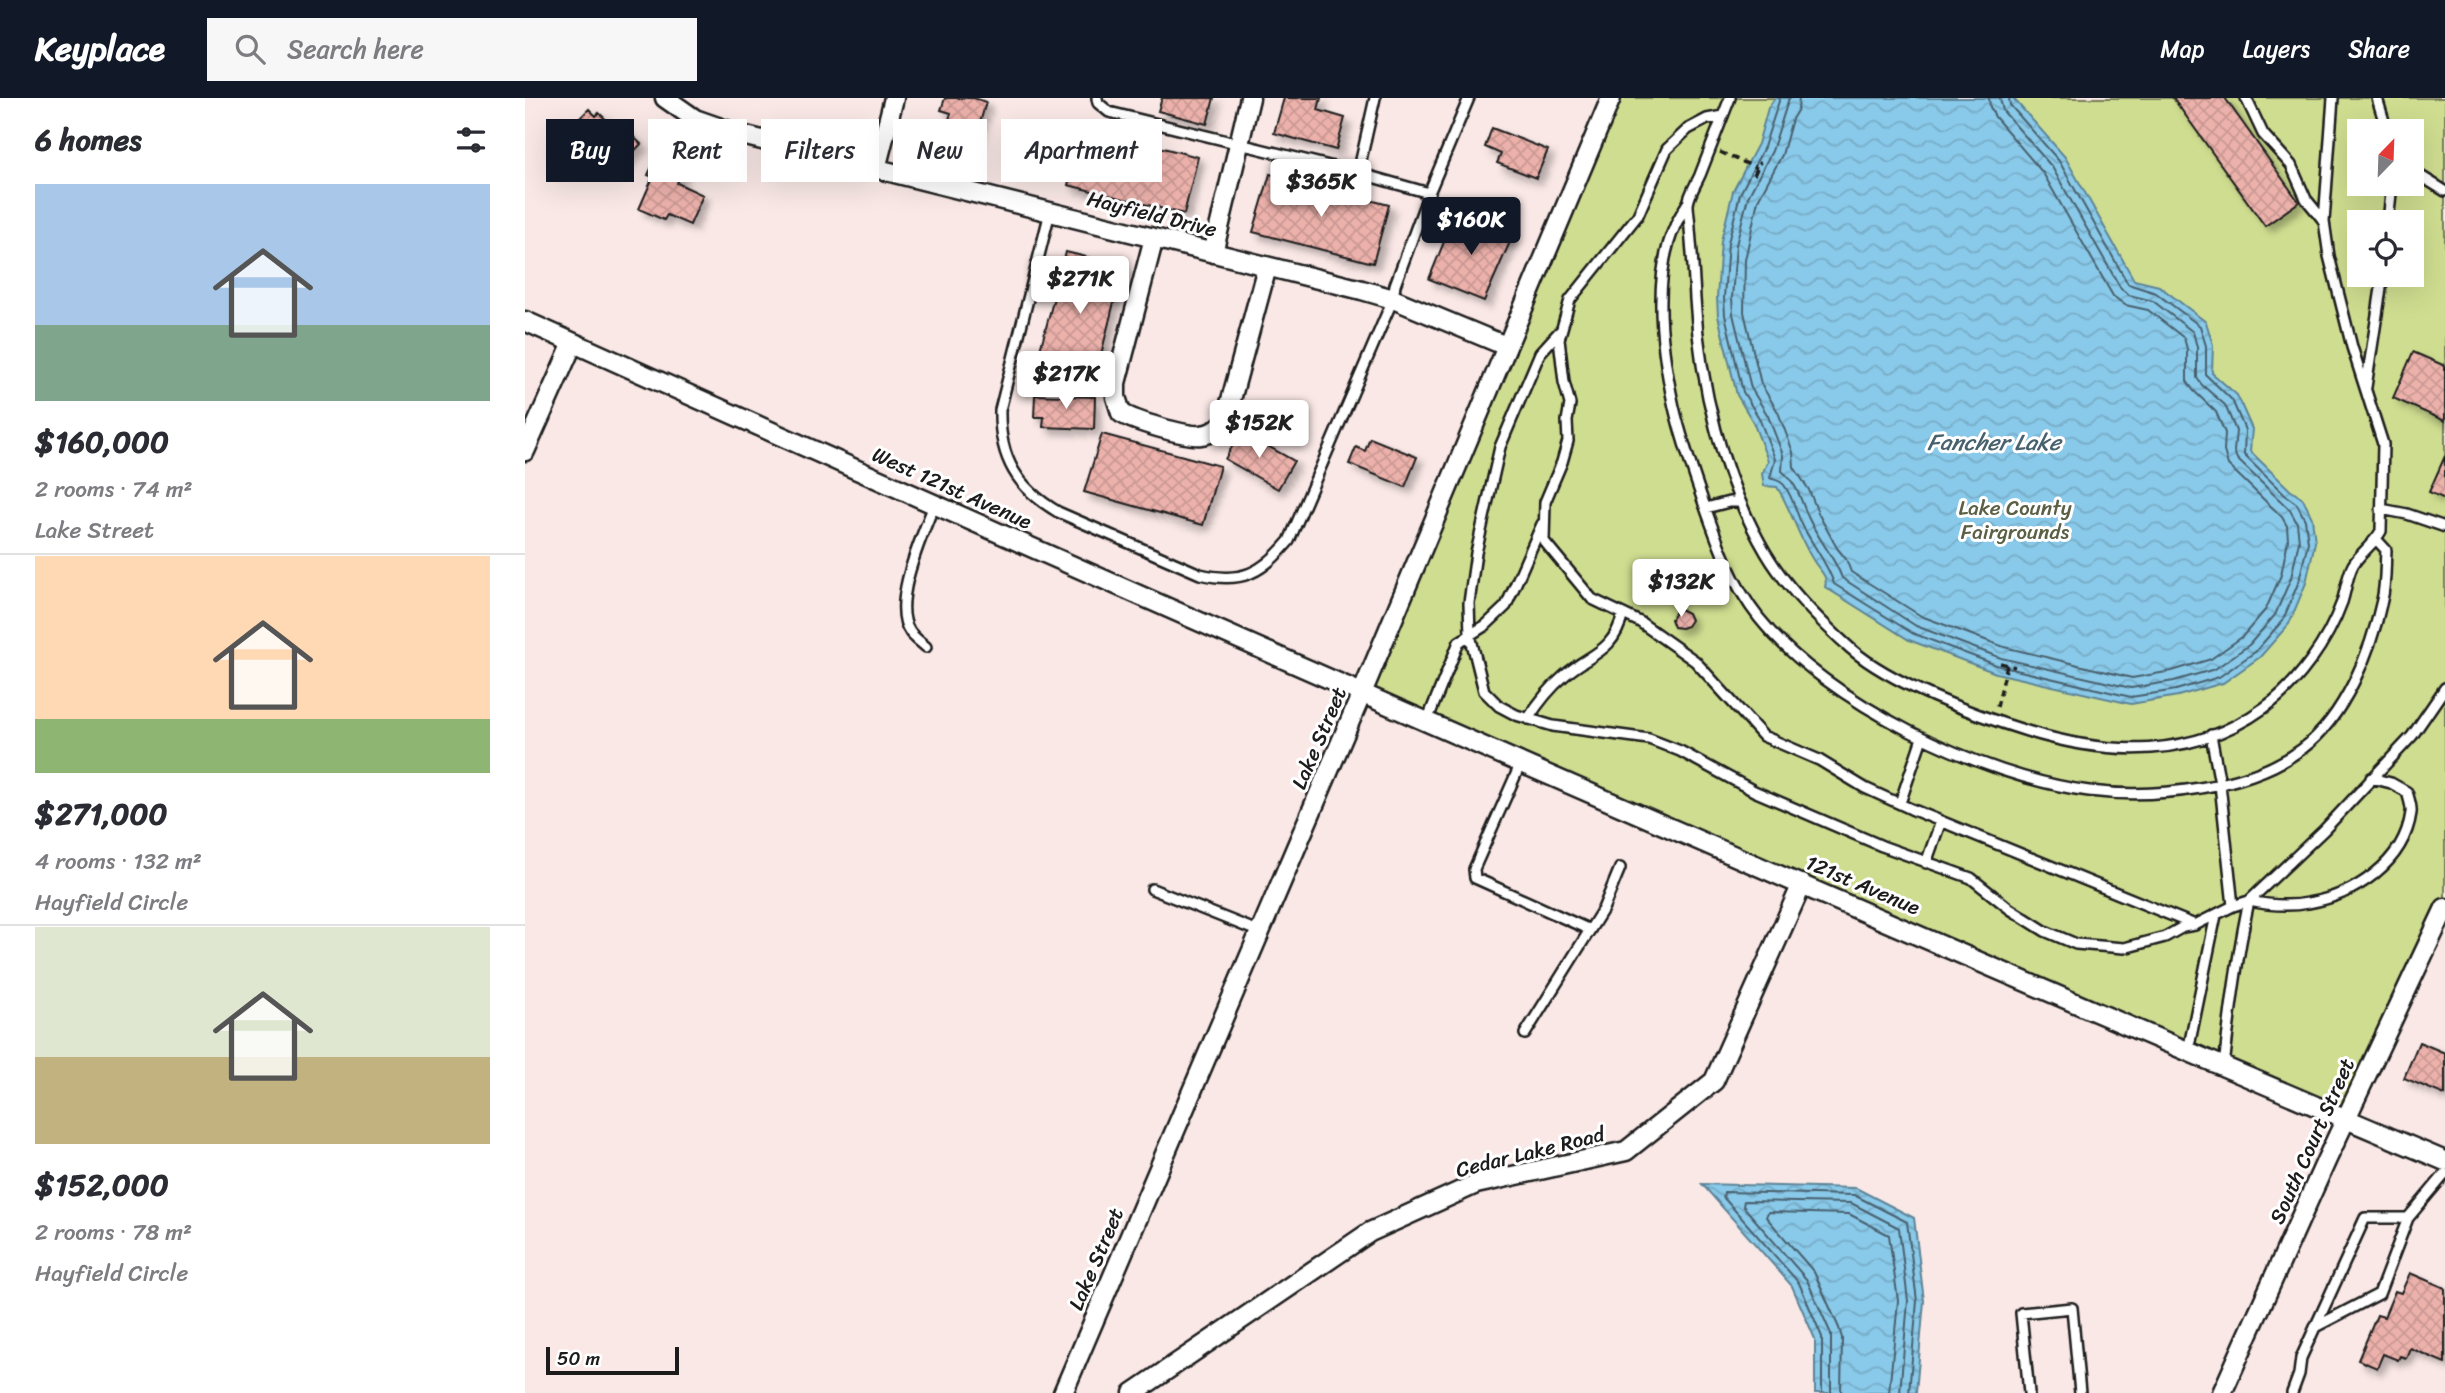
<!DOCTYPE html>
<meta charset="utf-8">
<style>
:root{--surface:#fff;--page:#f7f7f7;--text:#2b2b33;--muted:#7c7c81;--line:#e1e1e2;--accent:#111827}
body{margin:0;font-family:Sriracha,sans-serif;background:var(--page);color:var(--text);height:100vh;display:flex;flex-direction:column;font-size:26px;white-space:nowrap}
*{box-sizing:border-box;margin:0}
p{font-size:23px;color:var(--muted)}
.icon{flex:none;width:38px;height:38px;fill:none;stroke:currentColor;stroke-width:2;stroke-linecap:round;stroke-linejoin:round}
.map{position:relative;flex:1;overflow:hidden}
.panel{display:flex;flex-direction:column;background:var(--surface);width:525px}
.panel>*{flex:none}
.banner{position:absolute;left:21px;top:21px;width:665px;height:63px;display:flex;gap:14px}
.needle{width:46px;rotate:23deg}
.controls{position:absolute;left:1822px;top:21px;display:grid;gap:14px}
.controls a{display:grid;place-items:center;width:77px;height:77px;border-radius:0px;background:var(--surface);box-shadow:0 7px 28px #0002;font-size:35px}
.scale{position:absolute;left:21px;bottom:18px;width:133px;box-sizing:border-box;padding-left:7px;border:4px solid #1c1c1c;border-top:0;font-size:19px;line-height:24px;white-space:nowrap;color:#1c1c1c;-webkit-text-stroke:5px #fff;paint-order:stroke}
.price{position:absolute;translate:-50% -60px;padding:0 16px;border-radius:7px;background:#fff;color:#222;font-size:23px;line-height:46px;filter:drop-shadow(0 2px 4px #0008)}
.price::after{content:'';position:absolute;left:50%;top:42px;width:21px;height:16px;margin-left:-10px;background:inherit;clip-path:polygon(0 0,100% 0,50% 100%)}
.price.current{background:var(--accent);color:#fff}
ul{padding:0;list-style:none}
li{display:grid;align-content:center;gap:14px;height:371px;padding:0 35px}
li+li{border-top:2px solid var(--line)}
li span{display:grid;place-items:center;height:217px;border-radius:0px;color:#555}
li>.icon{margin-inline-start:auto}
span .icon{width:126px;height:126px;fill:#fffc;stroke-width:1}
li b{font-size:30px}
h2{display:flex;justify-content:space-between;align-items:center;height:84px;padding:0 35px;font-size:30px}
.pill{padding:0 24px;border-radius:0px;background:var(--surface);box-shadow:0 7px 28px #0002;font-size:24px;line-height:63px}
.pill.current{background:var(--accent);color:#fff}
header{display:flex;align-items:center;gap:42px;box-sizing:border-box;height:98px;padding:0 35px;background:var(--accent);color:#fff}
header strong{font-size:33px}
nav{display:flex;gap:38px;margin-inline-start:auto;font-size:24px}
.search{width:490px;height:63px;background:var(--page);display:flex;align-items:center;gap:18px;box-sizing:border-box;padding:0 24px;border-radius:0px;color:var(--muted);font-size:26px}
main{display:flex;flex:1;min-height:0}
.map>svg:first-child{display:block}
.park{fill:#cfdd90;stroke:#767c56;stroke-width:2;fill-rule:evenodd}
.water{fill:url(#water-waves);stroke:#5d8497;stroke-width:2}
.lines{fill:none;stroke-linecap:round;stroke-linejoin:round}
.shore{stroke:#48616e;stroke-width:2}
.building{fill:url(#building-cross-hatch);stroke:#1c1c1c;stroke-width:2;filter:url(#shadow)}
.lane-casing{stroke:#1c1c1c;stroke-width:14}
.street-casing{stroke:#1c1c1c;stroke-width:23}
.path{stroke:#1c1c1c;stroke-width:3.5;stroke-dasharray:7 5;stroke-linecap:butt}
.lane{stroke:#fff;stroke-width:9}
.street{stroke:#fff;stroke-width:18}
.labels{text-anchor:middle;stroke-width:6;stroke-linejoin:round;paint-order:stroke}
.street-label{font-size:21px;fill:#1c1c1c;stroke:#fff}
.park-label{font-size:21px;fill:#5b6045;stroke:#fff}
.water-label{font-size:23px;font-style:italic;fill:#48616e;stroke:#fff}
</style>
<header>
<strong>Keyplace</strong>
<div class="search"><svg class="icon" aria-label="search" viewBox="0 0 24 24"><circle cx="10" cy="10" r="6"/><path d="M15 15l6 6"/></svg>Search here</div>
<nav><a>Map</a><a>Layers</a><a>Share</a></nav>
</header>
<main>
<section class="panel">
<h2>6 homes<svg class="icon" aria-label="filters" viewBox="0 0 24 24"><path d="M4 7h16M4 17h16"/><circle cx="9" cy="7" r="2"/><circle cx="15" cy="17" r="2"/></svg></h2>
<ul>
<li><span style="background:linear-gradient(#a9c7e8 65%,#7fa58c 0)"><svg class="icon" aria-label="home" viewBox="0 0 24 24"><path d="M3 11l9-7 9 7M6 9v11h12V9"/></svg></span><div><b>$160,000</b><p>2 rooms · 74 m²</p><p>Lake Street</p></div></li>
<li><span style="background:linear-gradient(#ffd9b3 75%,#8fb573 0)"><svg class="icon" aria-label="home" viewBox="0 0 24 24"><path d="M3 11l9-7 9 7M6 9v11h12V9"/></svg></span><div><b>$271,000</b><p>4 rooms · 132 m²</p><p>Hayfield Circle</p></div></li>
<li><span style="background:linear-gradient(#dfe7d0 60%,#c2b280 0)"><svg class="icon" aria-label="home" viewBox="0 0 24 24"><path d="M3 11l9-7 9 7M6 9v11h12V9"/></svg></span><div><b>$152,000</b><p>2 rooms · 78 m²</p><p>Hayfield Circle</p></div></li>
</ul>
</section>
<div class="map">
<svg width="1920" height="1295" viewBox="0 0 1920 1295">
<defs>
<pattern id="water-waves" width="16" height="10" patternUnits="userSpaceOnUse" patternTransform="scale(1.75)"><rect width="16" height="10" fill="#89c9e9"/><path d="M0 5q4-4 8 0t8 0" fill="none" stroke="#76acc7"/></pattern>
<pattern id="building-cross-hatch" width="8" height="8" patternUnits="userSpaceOnUse" patternTransform="scale(1.75)"><rect width="8" height="8" fill="#ecb1ab"/><path d="M0 0l8 8M0 8l8-8" fill="none" stroke="#ca9893"/></pattern>
<filter id="shadow"><feDropShadow dx="6" dy="6" stdDeviation="3.5" flood-color="#0004"/></filter>
</defs>
<rect width="100%" height="100%" fill="#f9e8e6"/>
<filter id="ink" filterUnits="userSpaceOnUse"><feTurbulence type="fractalNoise" baseFrequency=".0143" numOctaves="2"/><feDisplacementMap in="SourceGraphic" scale="14" xChannelSelector="R" yChannelSelector="G"/><feConvolveMatrix kernelMatrix="1 2 1 2 8 2 1 2 1" color-interpolation-filters="sRGB"/></filter>
<g filter="url(#ink)">
<path class="park" d="M1087,0H1920V812L1821,1028L837,595ZM1834,33H1886V86H1834ZM1834,124H1886V177H1834Z"/>
<path class="water" d="M1250,0H1488L1540,59L1609,182L1634,188L1681,224L1688,247L1687,275L1712,297L1727,331L1725,353L1765,392L1778,401L1787,420L1790,444L1781,485L1764,526L1735,559L1698,585L1653,598L1606,606L1471,575L1384,542L1300,489C1303,478 1296,474 1290,465C1274,441 1267,413 1252,389L1239,388L1237,376L1243,363L1228,324L1212,297L1193,218L1192,200L1196,143L1208,93L1233,46L1243,10Z
M1177,1086L1331,1090L1389,1120L1399,1203L1391,1295H1290V1241L1267,1188Z"/>
<g class="lines">
<path class="shore" d="M1255,0L1239,49L1215,96L1203,145L1199,200L1200,217L1218,294L1234,320L1250,361L1245,380C1250,382 1255,382 1259,387C1267,398 1270,410 1275,422C1285,445 1302,463 1309,486L1387,535L1474,568L1606,599L1651,592L1694,579L1730,554L1758,522L1774,483L1783,444L1780,422L1772,406L1760,397L1719,357L1720,332L1707,302L1681,277V248L1675,228L1631,195L1603,186L1534,63L1485,7L1484,0
M1264,0L1247,53L1223,99L1211,147L1207,200L1208,216L1226,290L1243,318L1258,357L1257,373C1273,386 1276,404 1284,421C1294,442 1310,460 1317,480L1391,528L1476,560L1606,590L1649,583L1690,571L1724,547L1750,517L1766,480L1774,443L1772,425L1765,412L1712,361L1709,353L1711,333L1700,307L1677,287L1672,280V249L1668,234L1628,203L1604,197L1596,191L1527,69L1478,13L1475,0
M1274,0L1273,11L1267,21L1257,57L1233,102L1220,162L1219,214L1236,286L1253,314L1268,354L1269,369L1284,392L1293,415L1312,450L1321,461L1326,474L1396,518L1479,549L1607,580L1647,573L1686,561L1717,539L1741,511L1756,477L1763,442L1762,428L1757,419L1703,367L1699,353L1700,335L1691,314L1668,292L1662,283V251L1659,240L1623,212L1600,207L1588,198L1518,75L1470,19L1465,9L1464,0
M1297,1295V1239L1274,1185L1198,1099L1199,1094L1329,1097L1382,1124L1392,1203L1384,1295
M1306,1295V1236L1282,1182L1218,1108L1219,1103L1326,1105L1374,1130L1383,1203L1375,1295
M1316,1295L1317,1240L1314,1230L1289,1174L1241,1119L1243,1114L1324,1116L1364,1137L1373,1203L1364,1295"/>
</g>
<path class="building" d="M420,0H449L461,4L449,46L419,37L426,15L416,12Z
M637,0H689L682,26L633,13Z
M759,0H796L793,12L820,20L811,52L749,35Z
M1648,0H1700L1774,104L1740,128Z
M64,11L71,18L74,15L88,28L93,24L116,46L97,66L89,58L75,72L38,37Z
M557,29L673,59L659,116L543,87Z
M967,30L1023,52L1011,80L972,65L976,56L960,49Z
M132,58L159,70L152,85L178,97L165,127L142,117L139,122L114,111L128,79L123,77Z
M745,76L864,107L848,165L728,134Z
M931,114L988,137L959,203L904,181Z
M541,154L598,168L569,285L520,271L523,259L514,256Z
M1888,254L1920,268V323L1868,300Z
M510,297L570,299L569,331L518,329L519,319H509Z
M716,333L769,363L753,391L700,361Z
M577,336L695,368L678,427L559,394Z
M845,340L892,359L880,389L824,366L831,349L840,353Z
M1920,358V401L1904,394Z
M1153,510L1163,515L1166,522L1162,528L1156,530L1149,529L1146,521Z
M1894,944L1920,955V997L1879,980Z
M1885,1175L1920,1190V1265L1885,1250L1881,1260L1875,1258L1873,1262L1858,1256L1852,1270L1833,1262L1852,1217L1859,1219L1870,1193L1876,1195Z"/>
<g class="lines">
<g class="lane-casing">
<path id="lane" d="M572,0L573,5L584,14L833,75L904,95
M1205,0C1195,25 1185,51 1175,77C1171,86 1164,97 1163,106C1163,114 1165,123 1165,131C1167,155 1169,178 1170,201C1175,287 1197,380 1241,455C1261,489 1296,524 1325,550C1366,586 1450,617 1502,633C1583,658 1667,662 1739,610C1773,586 1803,543 1817,504C1821,492 1822,478 1828,467C1835,455 1849,446 1856,433L1858,346L1827,249L1804,158L1799,123L1808,0
M1721,0L1738,36L1766,67L1781,101L1799,123
M1852,0L1862,33
M1198,18L1182,21L1163,31L1142,51L1113,117L1045,202L1034,241L1039,284L1045,306L1042,323L1043,343L1037,364L1020,404L1019,443L1067,501L1115,524L1170,563L1238,638L1294,662L1340,690L1386,711L1670,827L1708,808
M1886,72L1920,93
M833,75L850,0
M1162,106C1158,113 1153,121 1150,128C1126,181 1137,255 1149,309C1157,343 1168,374 1179,406C1193,446 1207,486 1234,520C1302,605 1457,679 1564,693C1629,701 1724,691 1777,651C1820,619 1846,553 1857,502C1861,486 1860,468 1861,452L1851,441
M525,114L475,312C474,360 492,390 533,414L675,476C717,486 737,475 764,443L868,201L870,187L904,95L944,0
M1863,124L1867,86
M1034,234L1015,255L975,349L951,455L944,505L945,537L959,593L974,608L991,617L1028,628L1124,641L1155,653L1229,693L1357,748L1446,780L1485,811L1520,833L1551,846L1599,850L1640,839L1658,829L1670,827
M1841,289L1858,177
M1181,410L1204,404H1214
M1856,411L1882,416L1920,429
M401,549C396,544 389,540 385,534C365,506 398,436 409,407
M1003,621C1013,605 1024,591 1039,578C1065,555 1088,556 1098,516
M902,623L934,544L961,527L981,508L1017,426
M1686,637L1695,686L1708,808L1724,803L1799,732L1887,638L1920,590
M996,665L949,771L950,780L1065,832
M1375,705L1397,640
M1401,765L1416,723
M627,791L735,834
M1724,803C1743,807 1763,809 1783,805C1830,797 1879,765 1886,715C1887,709 1884,701 1882,694L1866,685L1846,680
M1000,936L1078,811L1095,770
M1663,953L1691,817
M1699,969C1705,913 1712,858 1724,803
M1792,1228L1854,1196L1883,1120L1920,1076
M1504,1295L1496,1215L1547,1210L1555,1295
M1767,1295L1774,1276L1776,1260L1840,1120H1883"/>
</g>
<g class="street-casing">
<path id="street" d="M140,0L170,21L213,36L837,192L868,201L981,248
M351,71L369,0
M629,140L591,285V299L596,315C609,323 661,339 676,337C687,336 692,331 700,324L742,169
M688,155L725,0
M0,223C637,510 1277,790 1920,1063
M0,353L48,245
M538,1295L837,595L1086,0
M608,1295L845,1134L951,1086L1101,1053L1189,983L1277,786
M1697,1295L1802,1061L1920,810"/>
</g>
<path class="path" d="M1195,54L1232,70
M1229,77L1235,64
M1475,565L1490,569
M1472,609L1482,567"/>
<use href="#lane" class="lane"/>
<use href="#street" class="street"/>
</g>
</g>
<g class="labels">
<g class="street-label">
<text transform="translate(627 116) rotate(14)" y="7">Hayfield Drive</text>
<text transform="translate(427 390) rotate(24)" y="7">West 121st Avenue</text>
<text transform="translate(794 640) rotate(-67)" y="7">Lake Street</text>
<text transform="translate(1338 787) rotate(23)" y="7">121st Avenue</text>
<text transform="translate(1787 1043) rotate(-66)" y="7">South Court Street</text>
<text transform="translate(1005 1054) rotate(-14)" y="7">Cedar Lake Road</text>
<text transform="translate(571 1161) rotate(-67)" y="7">Lake Street</text>
</g>
<g class="park-label">
<text x="1490" y="417">Lake County<tspan x="1490" dy="24">Fairgrounds</tspan></text>
</g>
<g class="water-label">
<text x="1469" y="352">Fancher Lake</text>
</g>
</g>
</svg>
<div class="controls">
<a><svg class="needle" viewBox="-14 -14 28 28"><path d="M0-13l5 13h-10z" fill="#e53935"/><path d="M0 13l5-13h-10z" fill="#7c7c81"/></svg></a>
<a><svg class="icon" aria-label="locate" viewBox="0 0 24 24"><circle cx="12" cy="12" r="6"/><path d="M12 2v4M12 18v4M2 12h4M18 12h4"/></svg></a>
</div>
<div class="scale">50 m</div>
<b class="price" style="left:796px;top:121px">$365K</b>
<b class="price current" style="left:946px;top:159px">$160K</b>
<b class="price" style="left:555px;top:218px">$271K</b>
<b class="price" style="left:541px;top:313px">$217K</b>
<b class="price" style="left:734px;top:362px">$152K</b>
<b class="price" style="left:1156px;top:521px">$132K</b>
<div class="banner">
<a class="pill current">Buy</a>
<a class="pill">Rent</a>
<a class="pill">Filters</a>
<a class="pill">New</a>
<a class="pill">Apartment</a>
</div>
</div>
</main>
